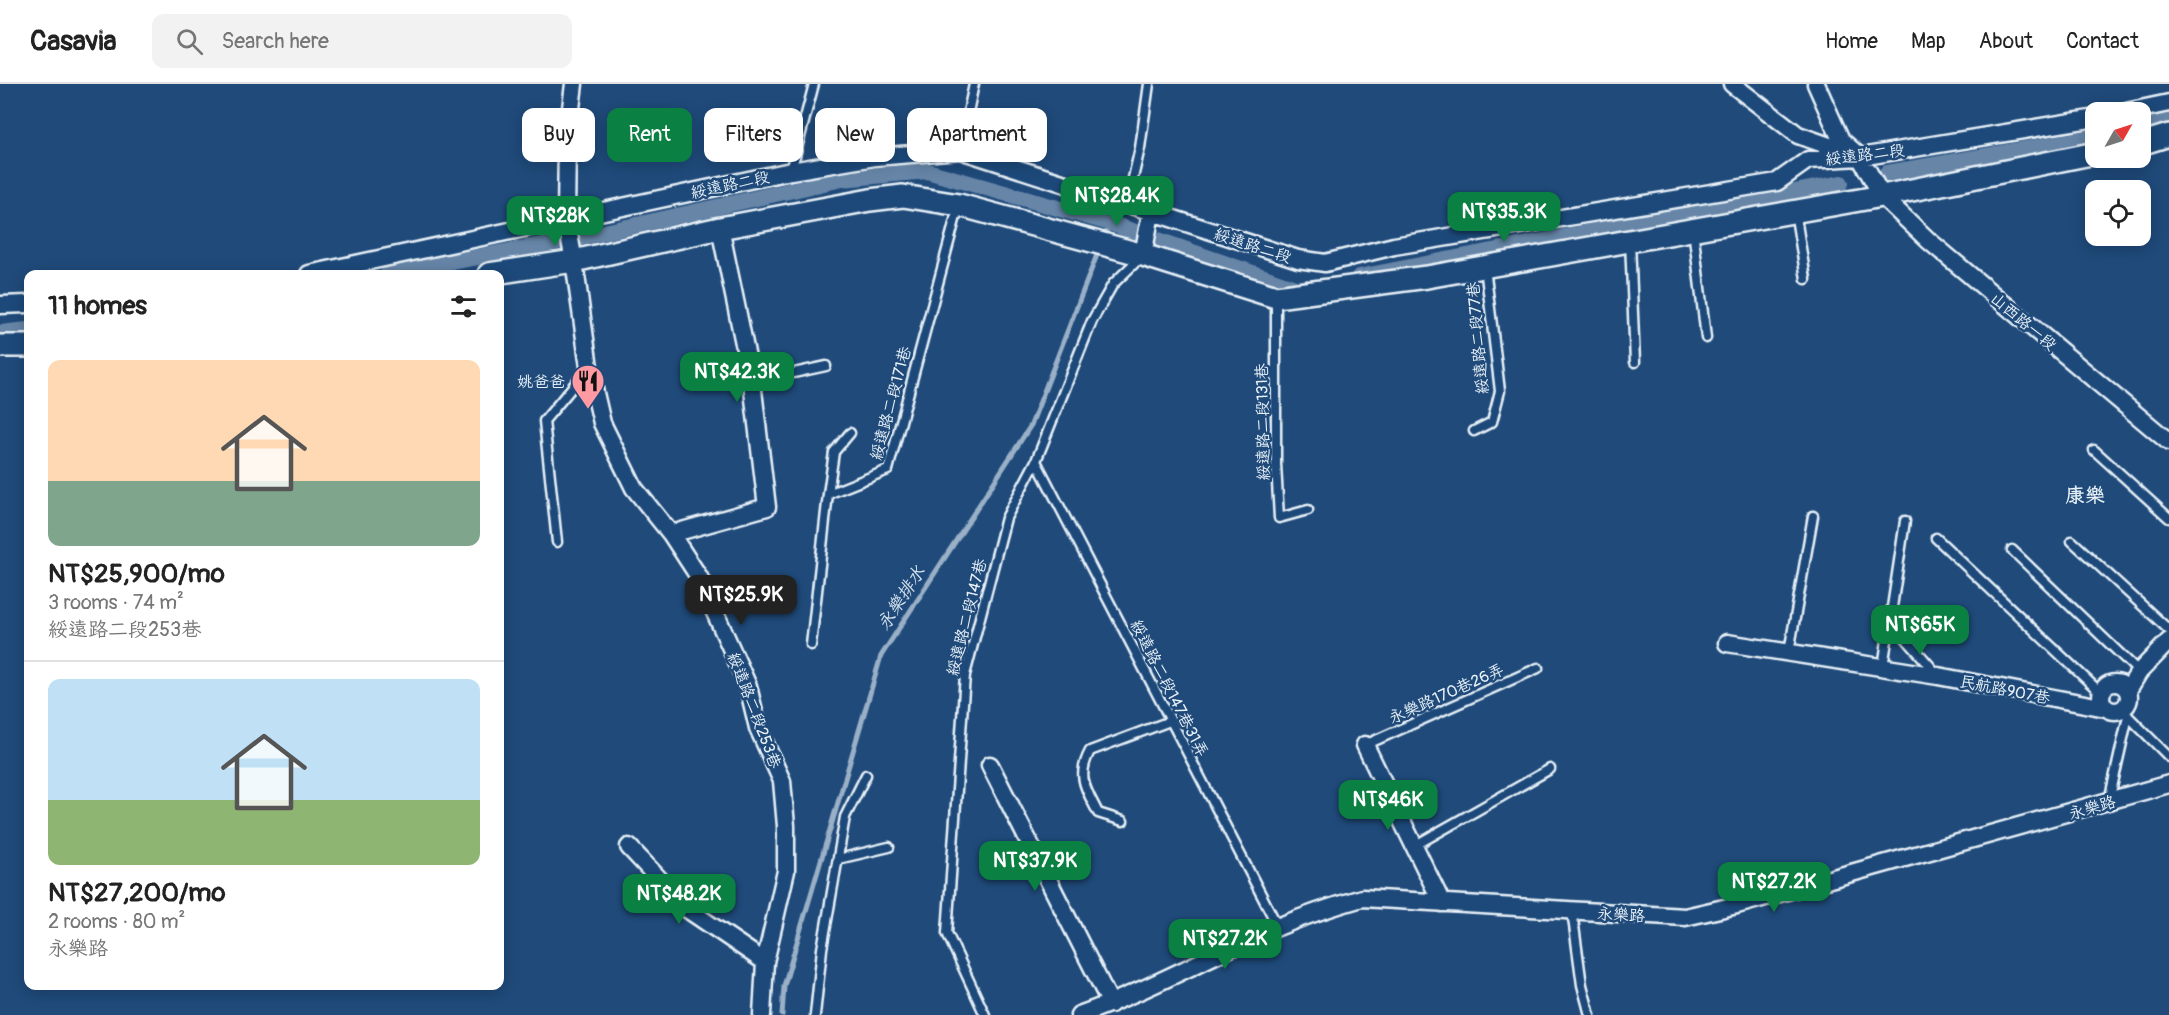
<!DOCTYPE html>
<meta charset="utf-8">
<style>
:root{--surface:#fff;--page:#f2f2f2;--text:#222;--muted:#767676;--line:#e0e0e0;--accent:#0b8043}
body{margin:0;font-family:Pangolin,"LXGW WenKai TC",sans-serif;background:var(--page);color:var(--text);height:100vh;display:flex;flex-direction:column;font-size:22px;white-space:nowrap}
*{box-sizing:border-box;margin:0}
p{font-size:20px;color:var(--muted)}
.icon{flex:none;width:33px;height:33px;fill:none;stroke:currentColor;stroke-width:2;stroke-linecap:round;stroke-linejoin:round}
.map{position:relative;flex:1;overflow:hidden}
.sheet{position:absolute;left:24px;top:186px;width:480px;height:720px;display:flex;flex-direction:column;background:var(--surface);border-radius:12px;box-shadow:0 3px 15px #0003}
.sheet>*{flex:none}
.hud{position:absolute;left:522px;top:24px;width:570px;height:54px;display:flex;gap:12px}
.needle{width:39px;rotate:51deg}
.buttons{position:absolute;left:2085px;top:18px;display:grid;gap:12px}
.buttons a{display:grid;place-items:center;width:66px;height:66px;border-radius:12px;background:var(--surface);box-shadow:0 3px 15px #0003;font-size:30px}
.price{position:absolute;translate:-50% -51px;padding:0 14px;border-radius:12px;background:var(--accent);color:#fff;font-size:20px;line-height:39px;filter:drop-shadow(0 2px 3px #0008)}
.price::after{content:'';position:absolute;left:50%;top:36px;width:18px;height:14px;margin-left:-9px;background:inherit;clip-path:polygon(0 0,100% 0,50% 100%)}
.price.on{background:#222;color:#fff}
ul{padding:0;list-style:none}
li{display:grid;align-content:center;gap:12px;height:318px;padding:0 24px}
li+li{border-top:2px solid var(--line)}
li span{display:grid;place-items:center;height:186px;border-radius:12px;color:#555}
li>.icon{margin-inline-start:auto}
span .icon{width:108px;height:108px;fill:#fffc;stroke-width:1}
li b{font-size:26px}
h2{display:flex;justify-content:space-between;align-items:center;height:72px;padding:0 24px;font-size:26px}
.tag{padding:0 21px;border-radius:12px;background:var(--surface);box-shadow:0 3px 15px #0003;font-size:21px;line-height:54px}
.tag.on{background:var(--accent);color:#fff}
header{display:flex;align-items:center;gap:36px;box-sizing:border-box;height:84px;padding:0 30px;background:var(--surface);border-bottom:2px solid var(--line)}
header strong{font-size:28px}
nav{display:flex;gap:33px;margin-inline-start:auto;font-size:21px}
.search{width:420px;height:54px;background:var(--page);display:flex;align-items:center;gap:15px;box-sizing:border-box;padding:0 21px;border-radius:12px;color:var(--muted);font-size:22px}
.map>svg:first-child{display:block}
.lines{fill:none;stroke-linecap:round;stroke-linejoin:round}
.stream{stroke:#9ab0c7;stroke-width:5}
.canal{stroke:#6685a7;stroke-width:16}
.service-casing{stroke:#e8f1f8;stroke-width:13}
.minor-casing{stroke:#e8f1f8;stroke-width:21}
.tertiary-casing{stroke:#e8f1f8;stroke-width:26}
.service{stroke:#1f4a7a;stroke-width:8}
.minor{stroke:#1f4a7a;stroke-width:16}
.tertiary{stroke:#1f4a7a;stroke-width:21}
.labels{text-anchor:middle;stroke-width:5;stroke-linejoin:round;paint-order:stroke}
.street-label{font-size:16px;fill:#e8f1f8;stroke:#1f4a7a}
.poi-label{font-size:16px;fill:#e8f1f8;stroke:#1f4a7a;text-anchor:end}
.water-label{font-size:18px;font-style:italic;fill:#d4e1ec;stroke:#1f4a7a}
.quarter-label{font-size:20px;font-weight:bold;fill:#e8f1f8;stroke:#1f4a7a}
</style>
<header>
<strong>Casavia</strong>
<div class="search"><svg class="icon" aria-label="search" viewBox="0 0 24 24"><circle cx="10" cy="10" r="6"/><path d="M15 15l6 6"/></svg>Search here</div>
<nav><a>Home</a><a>Map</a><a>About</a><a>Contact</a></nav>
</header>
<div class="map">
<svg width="2169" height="931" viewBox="0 0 2169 931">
<rect width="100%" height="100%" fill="#1f4a7a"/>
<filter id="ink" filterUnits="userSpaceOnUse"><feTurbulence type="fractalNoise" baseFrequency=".0167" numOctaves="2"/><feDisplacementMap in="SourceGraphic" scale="12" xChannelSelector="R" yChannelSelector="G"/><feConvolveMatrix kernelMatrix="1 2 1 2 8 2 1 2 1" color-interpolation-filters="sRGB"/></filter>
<g filter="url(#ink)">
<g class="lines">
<path class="stream" d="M1104,154L1110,139
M782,931L784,902L881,572L1031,341L1100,163"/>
<path class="canal" d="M2140,41L2169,30
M1887,89L2096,53
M388,190L578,154L842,95L927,87L1110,139L1298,205L1307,203
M1359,193L1841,99
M0,249L28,246"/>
<g class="service-casing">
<path id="service" d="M960,66L974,0
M791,87L814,0
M1127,120L1140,64L1149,0
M1795,127L1806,195
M1693,145L1706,254
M1630,157L1635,278
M1276,213V380L1279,434L1308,426
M752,298L826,282
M1474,347L1492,338L1500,307L1485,183
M2094,366L2169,434
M1036,377L1278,843
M828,410L834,368L850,349
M1936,454L2102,610
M2072,457L2169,546
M557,458L544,337L589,283
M2012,466L2139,588
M1890,536L1937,590
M811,561L828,410L888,386L959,121
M1789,568L1813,432
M1883,583L1905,437
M2122,626L2169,673
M1365,661L1538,584
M2109,717L2128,632
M1123,737L1098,729C1086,705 1076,693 1090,667L1170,637
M1414,762L1550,685
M838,775L889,763
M1572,827L1582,901L1590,931
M815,931L822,865L845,733L866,691
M985,931L947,849L965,591L1006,434L1036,377L1092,237L1113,200L1141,173"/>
</g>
<g class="minor-casing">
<path id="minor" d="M574,0L567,56L566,135L574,177L589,283L602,339L634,404L671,450L699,493L748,602L758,644L782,697L786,742V787L765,878L762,931
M1732,0L1798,51L1852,70
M1816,0L1841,56L1860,73L1882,112L1928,156L2169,358
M2126,28L2169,19
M1143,171L1151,129
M309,190L791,87L875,73L960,66L1298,175L1325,179L1394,162L1777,98L1808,76L1860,73L2096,34
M0,221L28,220
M671,450L767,423L752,298L720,144
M1727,559L1938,592L2106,624
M2101 613a14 14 0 1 1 28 0a14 14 0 1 1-28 0Z
M2128,606L2139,588L2169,557
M1365,661L1442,819
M990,681L1111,920
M629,763L687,825L765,878
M1079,931C1148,907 1212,870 1280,842C1307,831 1334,822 1362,814L1685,833L1737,821L2169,700"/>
</g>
<g class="tertiary-casing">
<path id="tertiary" d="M2140,60L2169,51
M489,190L574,177L720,144L870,116L903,112L959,121L1143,171L1276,213L1427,193L1882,112L2096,69
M0,262H28"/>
</g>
<use href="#service" class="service"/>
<use href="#minor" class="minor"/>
<use href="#tertiary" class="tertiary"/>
</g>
</g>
<defs>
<g id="restaurant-pin" transform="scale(1.725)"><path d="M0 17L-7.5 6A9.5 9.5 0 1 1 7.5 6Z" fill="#ff9aa2" stroke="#1f4a7a"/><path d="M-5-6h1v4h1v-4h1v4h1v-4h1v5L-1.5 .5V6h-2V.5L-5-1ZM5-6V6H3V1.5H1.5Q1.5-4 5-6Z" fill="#111"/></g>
</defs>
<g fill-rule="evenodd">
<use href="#restaurant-pin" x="588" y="297"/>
</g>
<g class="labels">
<g class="street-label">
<text transform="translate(1865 70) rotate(-7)" y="6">綏遠路二段</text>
<text transform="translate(730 100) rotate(-12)" y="6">綏遠路二段</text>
<text transform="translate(1253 161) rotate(18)" y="6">綏遠路二段</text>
<text transform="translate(2024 237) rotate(40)" y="6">山西路一段</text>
<text transform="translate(1477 254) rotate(-95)" y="6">綏遠路二段77巷</text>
<text transform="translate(890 319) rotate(-75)" y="6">綏遠路二段171巷</text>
<text transform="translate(1262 338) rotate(-91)" y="6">綏遠路二段131巷</text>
<text transform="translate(966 533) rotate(-76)" y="6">綏遠路二段147巷</text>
<text transform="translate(1170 604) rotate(63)" y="6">綏遠路二段147巷31弄</text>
<text transform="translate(2005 605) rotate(11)" y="6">民航路907巷</text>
<text transform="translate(1446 609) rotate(-24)" y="6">永樂路170巷26弄</text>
<text transform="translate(755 626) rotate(69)" y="6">綏遠路二段253巷</text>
<text transform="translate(2092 723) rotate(-16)" y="6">永樂路</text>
<text transform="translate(1621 830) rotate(3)" y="6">永樂路</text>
</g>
<g class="poi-label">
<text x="565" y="303">姚爸爸</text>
</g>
<g class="water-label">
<text transform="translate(901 514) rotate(-57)" y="6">永樂排水</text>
</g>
<g class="quarter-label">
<text x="2085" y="418">康樂</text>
</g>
</g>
</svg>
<div class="buttons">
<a><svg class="needle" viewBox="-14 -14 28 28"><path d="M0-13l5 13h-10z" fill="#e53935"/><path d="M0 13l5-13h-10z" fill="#767676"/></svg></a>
<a><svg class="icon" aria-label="locate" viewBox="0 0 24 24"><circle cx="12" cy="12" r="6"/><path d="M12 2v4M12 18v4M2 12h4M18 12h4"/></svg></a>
</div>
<b class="price" style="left:1117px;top:143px">NT$28.4K</b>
<b class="price" style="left:1504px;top:159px">NT$35.3K</b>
<b class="price" style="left:555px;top:163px">NT$28K</b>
<b class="price" style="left:737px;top:319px">NT$42.3K</b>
<b class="price on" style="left:741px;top:542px">NT$25.9K</b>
<b class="price" style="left:1920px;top:572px">NT$65K</b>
<b class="price" style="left:1388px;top:747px">NT$46K</b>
<b class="price" style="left:1035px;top:808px">NT$37.9K</b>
<b class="price" style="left:1774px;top:829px">NT$27.2K</b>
<b class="price" style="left:679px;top:841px">NT$48.2K</b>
<b class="price" style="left:1225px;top:886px">NT$27.2K</b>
<div class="hud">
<a class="tag">Buy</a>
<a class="tag on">Rent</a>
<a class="tag">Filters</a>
<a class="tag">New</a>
<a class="tag">Apartment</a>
</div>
<section class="sheet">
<h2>11 homes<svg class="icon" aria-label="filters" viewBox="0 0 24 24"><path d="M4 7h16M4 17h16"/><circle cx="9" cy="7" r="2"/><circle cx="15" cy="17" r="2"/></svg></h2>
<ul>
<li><span style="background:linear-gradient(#ffd9b3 65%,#7fa58c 0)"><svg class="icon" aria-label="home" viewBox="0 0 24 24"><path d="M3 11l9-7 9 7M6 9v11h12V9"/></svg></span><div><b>NT$25,900/mo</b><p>3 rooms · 74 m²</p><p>綏遠路二段253巷</p></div></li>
<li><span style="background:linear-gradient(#bfe0f5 65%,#8fb573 0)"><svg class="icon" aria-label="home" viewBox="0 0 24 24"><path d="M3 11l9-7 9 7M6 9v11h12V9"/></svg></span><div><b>NT$27,200/mo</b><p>2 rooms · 80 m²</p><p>永樂路</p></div></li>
</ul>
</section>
</div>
